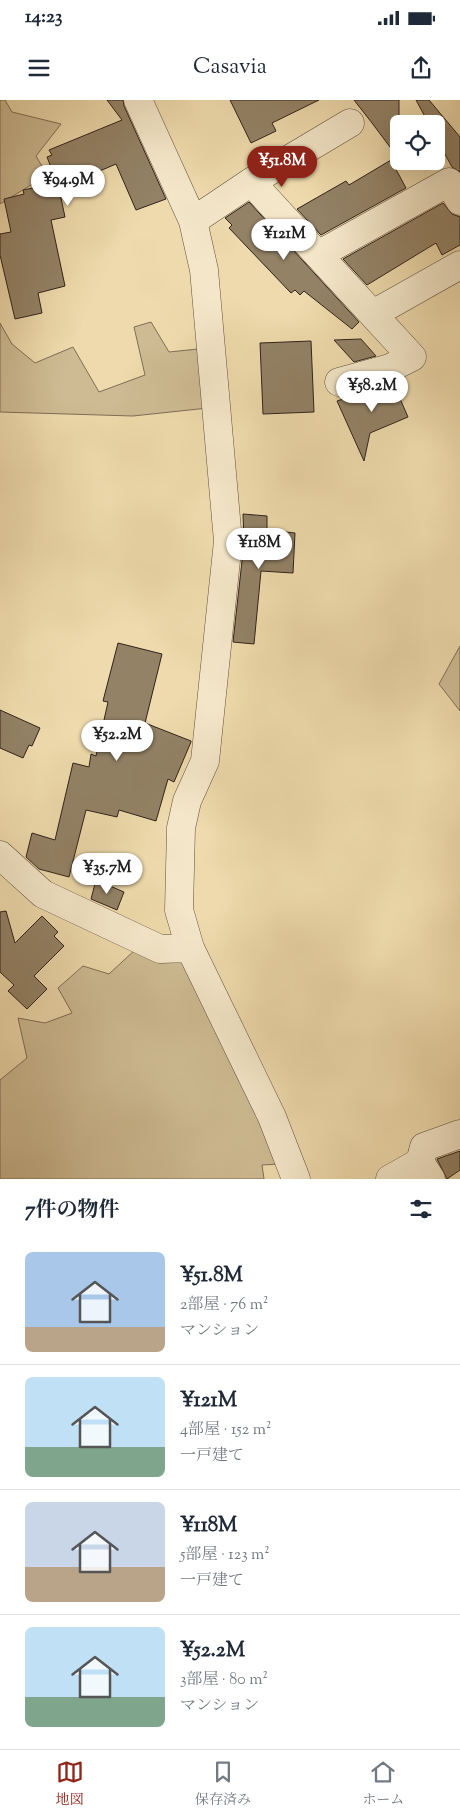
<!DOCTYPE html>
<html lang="ja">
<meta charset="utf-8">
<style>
:root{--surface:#fff;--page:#f2f2f3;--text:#1f2937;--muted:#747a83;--line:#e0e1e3;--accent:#8f2418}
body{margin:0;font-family:"Sorts Mill Goudy","Noto Serif JP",serif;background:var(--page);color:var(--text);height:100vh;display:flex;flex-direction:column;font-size:19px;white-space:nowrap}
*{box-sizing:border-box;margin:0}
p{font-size:16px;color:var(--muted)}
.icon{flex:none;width:28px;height:28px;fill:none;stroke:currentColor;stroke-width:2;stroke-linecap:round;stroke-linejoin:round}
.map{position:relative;height:1079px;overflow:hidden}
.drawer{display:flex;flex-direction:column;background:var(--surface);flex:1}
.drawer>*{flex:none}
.controls{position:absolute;left:390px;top:15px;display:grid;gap:10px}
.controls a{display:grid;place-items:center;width:55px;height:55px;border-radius:8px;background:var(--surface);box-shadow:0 5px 20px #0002;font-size:25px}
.price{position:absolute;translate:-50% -42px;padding:0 11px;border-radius:18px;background:#fff;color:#222;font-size:16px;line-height:32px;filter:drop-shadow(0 1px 2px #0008)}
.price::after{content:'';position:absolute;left:50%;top:30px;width:15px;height:11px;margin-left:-8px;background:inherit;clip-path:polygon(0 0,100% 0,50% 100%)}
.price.current{background:var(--accent);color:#fff}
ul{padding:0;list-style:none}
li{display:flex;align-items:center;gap:15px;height:125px;padding:0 25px}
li+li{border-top:1px solid var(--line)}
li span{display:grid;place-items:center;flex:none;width:140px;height:100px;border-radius:8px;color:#555}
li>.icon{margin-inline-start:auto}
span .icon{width:60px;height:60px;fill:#fffc;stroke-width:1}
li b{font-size:21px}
h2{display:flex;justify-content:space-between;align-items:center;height:60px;padding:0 25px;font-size:21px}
.status{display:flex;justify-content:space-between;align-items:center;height:35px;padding:0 25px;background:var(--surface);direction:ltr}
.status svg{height:14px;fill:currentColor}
header{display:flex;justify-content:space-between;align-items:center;height:65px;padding:0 25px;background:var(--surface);font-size:22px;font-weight:600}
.dock{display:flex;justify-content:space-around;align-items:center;height:70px;border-top:1px solid var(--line);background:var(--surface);font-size:14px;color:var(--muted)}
.dock a{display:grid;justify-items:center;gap:2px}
.dock .current{color:var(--accent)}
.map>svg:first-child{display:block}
.green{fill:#cebb93;stroke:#7f6e57}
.building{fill:#938266;stroke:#30221b}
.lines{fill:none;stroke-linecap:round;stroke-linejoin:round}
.minor-casing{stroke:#60503f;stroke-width:29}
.minor{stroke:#f4e7c9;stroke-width:28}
</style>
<div class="status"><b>14:23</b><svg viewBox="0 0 49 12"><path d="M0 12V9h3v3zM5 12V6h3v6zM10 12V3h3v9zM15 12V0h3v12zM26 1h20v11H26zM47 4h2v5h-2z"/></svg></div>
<header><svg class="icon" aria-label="menu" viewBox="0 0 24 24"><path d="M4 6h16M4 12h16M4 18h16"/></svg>Casavia<svg class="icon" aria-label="share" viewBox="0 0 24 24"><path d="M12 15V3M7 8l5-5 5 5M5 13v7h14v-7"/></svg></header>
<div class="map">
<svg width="460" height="1079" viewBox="0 0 460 1079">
<rect width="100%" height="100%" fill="#eedaac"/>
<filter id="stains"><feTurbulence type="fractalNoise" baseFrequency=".004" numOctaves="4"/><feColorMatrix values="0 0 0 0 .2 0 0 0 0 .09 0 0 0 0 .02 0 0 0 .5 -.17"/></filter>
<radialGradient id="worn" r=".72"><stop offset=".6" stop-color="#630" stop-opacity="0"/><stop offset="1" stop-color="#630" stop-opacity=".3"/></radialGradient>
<path class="green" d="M0,0H5L12,12L61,24L36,56L47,75L0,104Z
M151,222L169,252L198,249L208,308L133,316L0,312V223L12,244L35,263L73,247L99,292L145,275L134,227Z
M460,546V611L439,584Z
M136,849L182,862L266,1025L279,1064L262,1065L264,1079H0V980L27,958L18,918L45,923L72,913L58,888L83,866L109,874Z"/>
<path class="building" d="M107,0H123L124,6L166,99L136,110L116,64L60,88L58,84L65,117L51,120L65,186L38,193L42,213L15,219L0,155V134L11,132L4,99L24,94L23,90L57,83L47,57L52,55L49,50L122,20Z
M230,0H319L272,23L276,31L251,43Z
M354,0H399V59L372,23Z
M416,0H429L460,37V72L452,67L436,38V24H429Z
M391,60L406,88L321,135L297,109L346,81L349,85Z
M249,102L359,222L352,229L304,191L300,195L295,190L291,193L229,128L232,125L225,118Z
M443,103L452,114L460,117V145L442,155L436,143L367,185L343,159Z
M361,239L376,256L354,262L334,240Z
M311,241L314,312L263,314L260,243Z
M398,282L402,292L398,294L408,317L370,333L364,361L337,301Z
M243,414L267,416V430L295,433L293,473L261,471L254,544L233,542L244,443Z
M118,543L162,554L145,623L191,641V642L174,682L168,679L156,721L119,710L117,717L86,710L69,777L39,769L26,757L32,733L55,740L73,663L89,667L91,654L96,656L108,602L103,601Z
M0,610L40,628L32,646L29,645L23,658L0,648Z
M96,780L124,792L117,810L91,799Z
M6,811L15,843L42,816L58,832L54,836L64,846L34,876L47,889L27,909L8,891L14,885L0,872V812Z
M460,1051V1070L447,1079L437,1059Z"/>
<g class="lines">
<g class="minor-casing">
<path id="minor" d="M138,0L193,121L204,170L228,441L205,661L187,701L181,728L179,810L190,848L272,1017L296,1079
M251,82L412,257L390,268L339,282
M193,121L251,82L350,23
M318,155L449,82L460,101
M373,214L460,165
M0,755L43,794L160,849L190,848
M420,1062L424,1047L460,1034
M390,1079L420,1062L431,1079"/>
</g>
<use href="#minor" class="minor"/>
</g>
<rect width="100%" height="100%" filter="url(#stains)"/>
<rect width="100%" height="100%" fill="url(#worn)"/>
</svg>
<div class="controls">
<a><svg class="icon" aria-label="locate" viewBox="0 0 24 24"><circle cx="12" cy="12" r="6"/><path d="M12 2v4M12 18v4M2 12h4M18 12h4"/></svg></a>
</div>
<b class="price current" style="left:282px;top:88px">¥51.8M</b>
<b class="price" style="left:68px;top:107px">¥94.9M</b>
<b class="price" style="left:284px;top:161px">¥121M</b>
<b class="price" style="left:372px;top:313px">¥58.2M</b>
<b class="price" style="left:259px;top:470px">¥118M</b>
<b class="price" style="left:117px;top:662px">¥52.2M</b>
<b class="price" style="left:107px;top:795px">¥35.7M</b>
</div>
<section class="drawer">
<h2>7件の物件<svg class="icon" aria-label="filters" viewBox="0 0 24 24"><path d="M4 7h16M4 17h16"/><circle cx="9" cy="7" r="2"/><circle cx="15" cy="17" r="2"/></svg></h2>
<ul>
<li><span style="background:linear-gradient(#a9c7e8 75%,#b9a48a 0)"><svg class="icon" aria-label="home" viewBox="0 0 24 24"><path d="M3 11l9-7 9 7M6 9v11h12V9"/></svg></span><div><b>¥51.8M</b><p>2部屋 · 76 m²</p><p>マンション</p></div></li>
<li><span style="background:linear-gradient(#bfe0f5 70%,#7fa58c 0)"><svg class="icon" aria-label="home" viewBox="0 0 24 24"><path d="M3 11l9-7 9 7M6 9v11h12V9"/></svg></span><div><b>¥121M</b><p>4部屋 · 152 m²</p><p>一戸建て</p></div></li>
<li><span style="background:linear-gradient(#c9d6e8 65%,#b9a48a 0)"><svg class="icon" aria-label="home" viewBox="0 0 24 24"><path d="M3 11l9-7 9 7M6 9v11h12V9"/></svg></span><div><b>¥118M</b><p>5部屋 · 123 m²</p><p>一戸建て</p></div></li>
<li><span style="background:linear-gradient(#bfe0f5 70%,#7fa58c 0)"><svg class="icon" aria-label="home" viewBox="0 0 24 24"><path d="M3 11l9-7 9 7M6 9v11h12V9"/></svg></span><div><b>¥52.2M</b><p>3部屋 · 80 m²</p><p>マンション</p></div></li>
</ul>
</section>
<nav class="dock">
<a class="current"><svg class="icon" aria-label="map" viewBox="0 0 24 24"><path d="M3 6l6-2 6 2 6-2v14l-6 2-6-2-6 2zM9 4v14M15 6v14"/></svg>地図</a>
<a><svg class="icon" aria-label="saved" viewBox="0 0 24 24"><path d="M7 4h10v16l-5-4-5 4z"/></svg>保存済み</a>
<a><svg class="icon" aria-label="home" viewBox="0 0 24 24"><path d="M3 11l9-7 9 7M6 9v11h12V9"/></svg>ホーム</a>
</nav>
